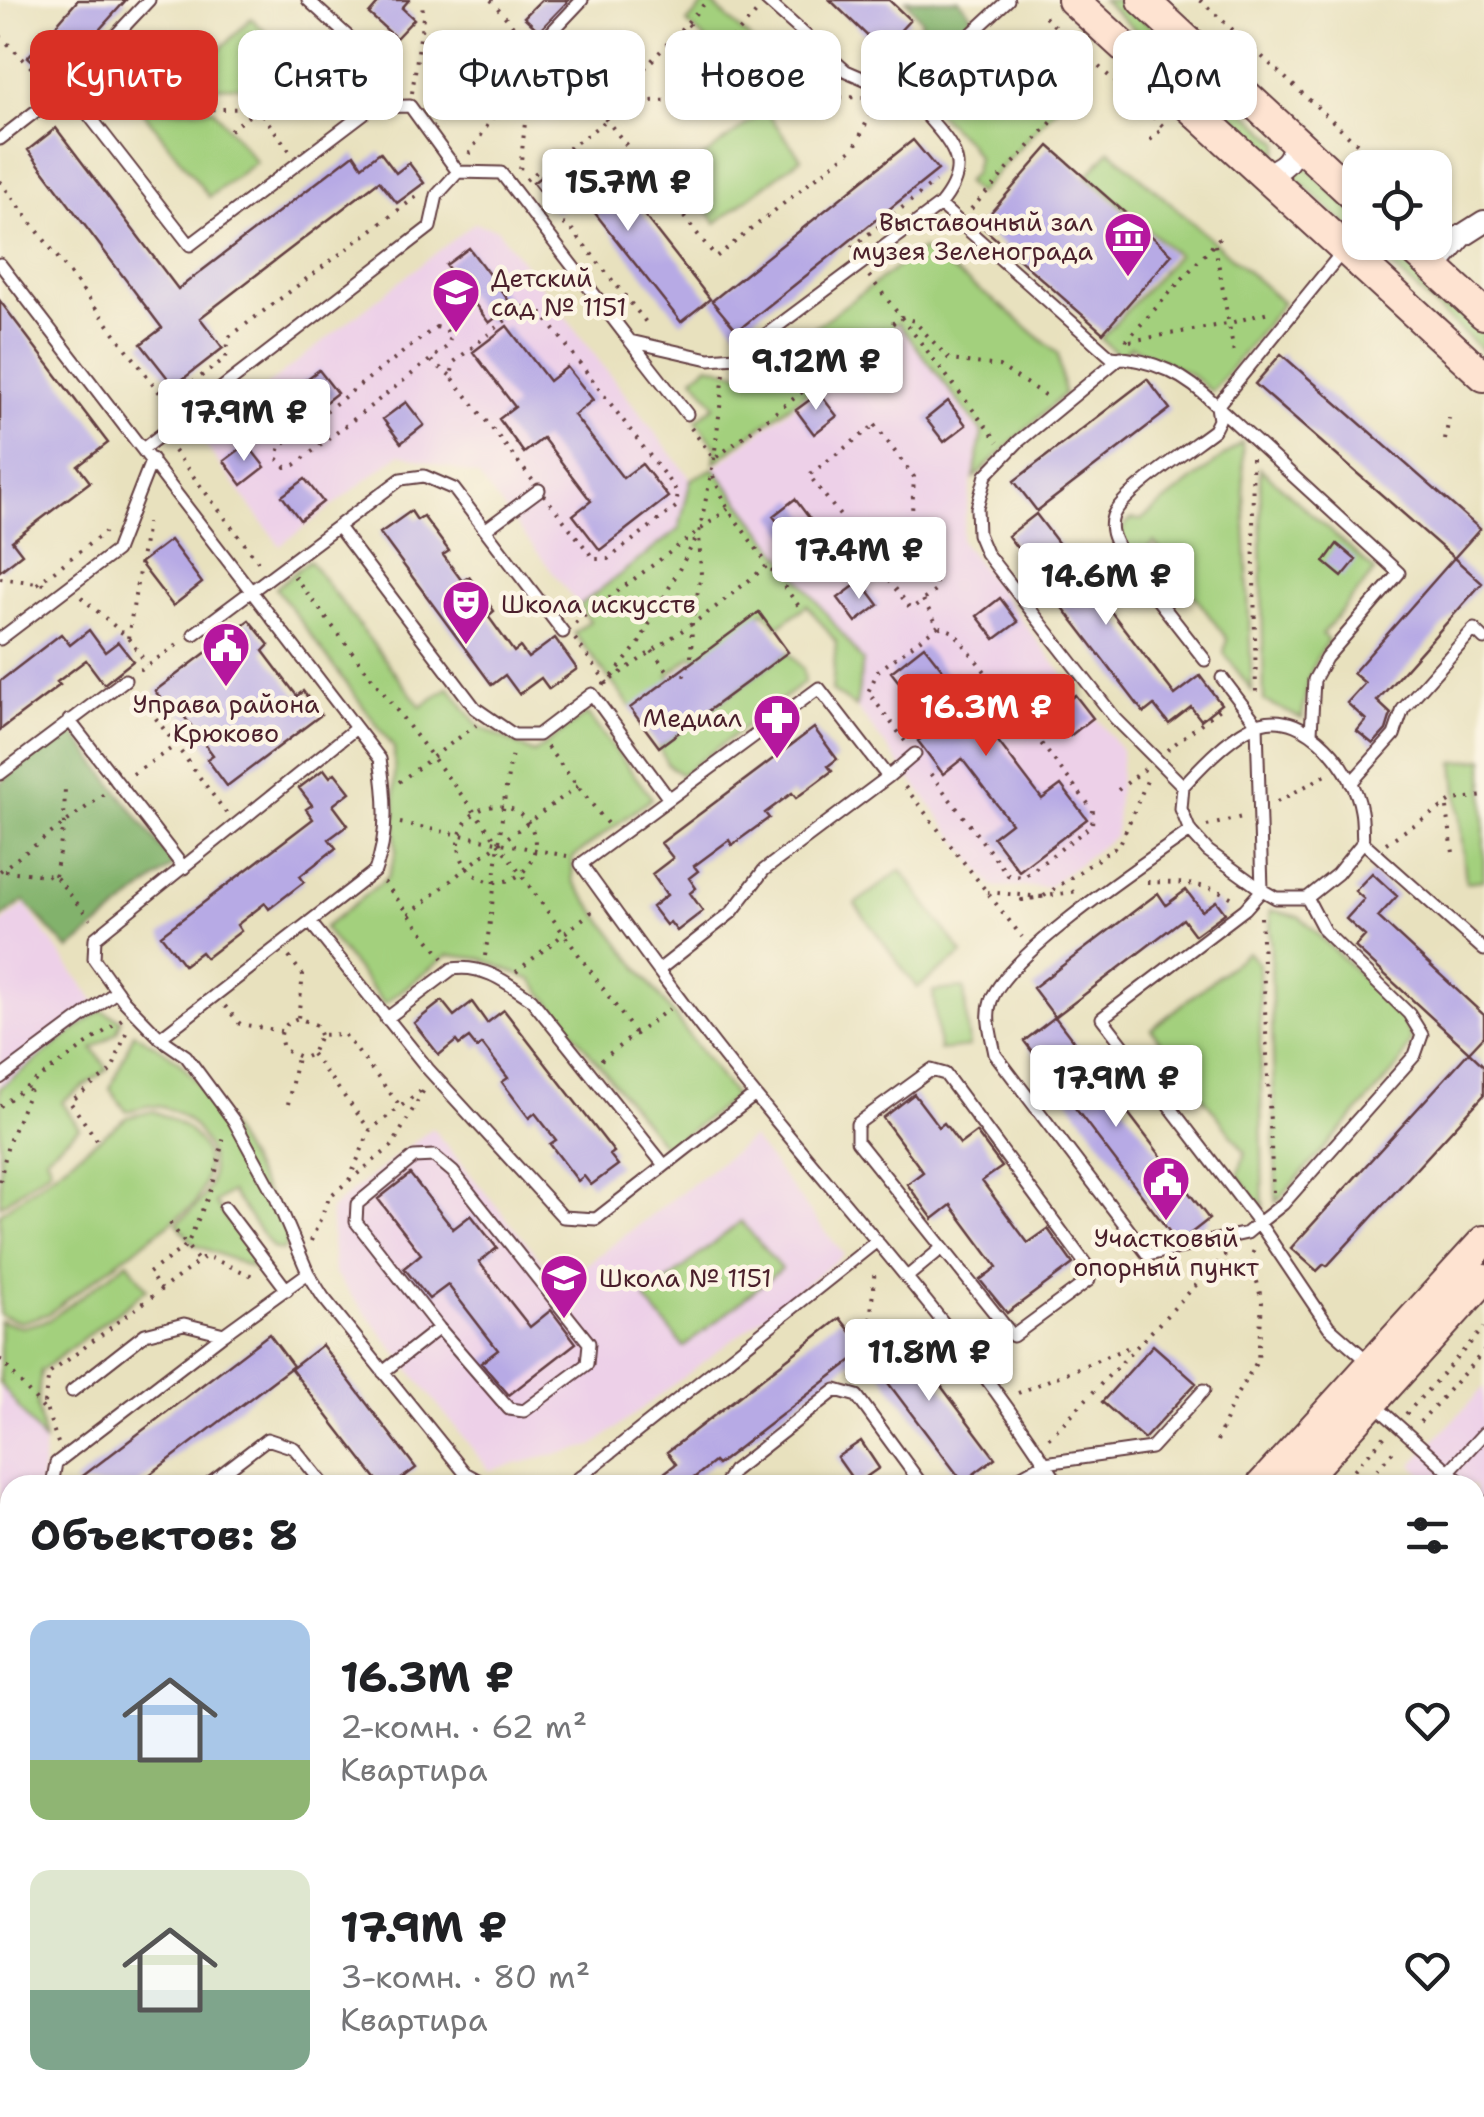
<!DOCTYPE html>
<html lang="ru">
<meta charset="utf-8">
<style>
:root{--surface:#fff;--page:#f6f6f6;--text:#202124;--muted:#757577;--accent:#d93025}
body{margin:0;font-family:"Shantell Sans",sans-serif;background:var(--page);color:var(--text);height:100vh;display:flex;flex-direction:column;font-size:38px;white-space:nowrap}
*{box-sizing:border-box;margin:0}
p{font-size:32px;color:var(--muted)}
.icon{flex:none;width:55px;height:55px;fill:none;stroke:currentColor;stroke-width:2;stroke-linecap:round;stroke-linejoin:round}
.map{position:relative;flex:1;overflow:hidden}
.details{position:absolute;left:0px;top:1475px;width:1485px;height:642px;display:flex;flex-direction:column;background:var(--surface);border-radius:30px 30px 0 0;box-shadow:0 2px 8px #0004}
.details>*{flex:none}
.banner{position:absolute;left:30px;top:30px;width:1425px;height:90px;display:flex;gap:20px}
.buttons{position:absolute;left:1342px;top:150px;display:grid;gap:20px}
.buttons a{display:grid;place-items:center;width:110px;height:110px;border-radius:20px;background:var(--surface);box-shadow:0 2px 8px #0004;font-size:50px}
.price{position:absolute;translate:-50% -85px;padding:0 22px;border-radius:10px;background:#fff;color:#222;font-size:32px;line-height:65px;filter:drop-shadow(0 2px 5px #0008)}
.price::after{content:'';position:absolute;left:50%;top:60px;width:30px;height:22px;margin-left:-15px;background:inherit;clip-path:polygon(0 0,100% 0,50% 100%)}
.price.selected{background:var(--accent);color:#fff}
ul{padding:0;list-style:none}
li{display:flex;align-items:center;gap:30px;height:250px;padding:0 30px}
li span{display:grid;place-items:center;flex:none;width:280px;height:200px;border-radius:20px;color:#555}
li>.icon{margin-inline-start:auto}
span .icon{width:120px;height:120px;fill:#fffc;stroke-width:1}
li b{font-size:42px}
h2{display:flex;justify-content:space-between;align-items:center;height:120px;padding:0 30px;font-size:42px}
.tag{padding:0 35px;border-radius:20px;background:var(--surface);box-shadow:0 2px 8px #0004;font-size:35px;line-height:90px}
.tag.selected{background:var(--accent);color:#fff}
.map>svg:first-child{display:block}
.built{fill:#edd0e8}
.green{fill:#a3d07d;stroke:#767854;stroke-width:2.5}
.forest{fill:#82b26c;stroke:#66684c;stroke-width:2.5}
.building{fill:#b7aae5}
.lines{fill:none;stroke-linecap:round;stroke-linejoin:round}
.service-casing{stroke:#623c41;stroke-width:15}
.minor-casing{stroke:#623c41;stroke-width:26}
.secondary-casing{stroke:#623c41;stroke-width:34}
.path{stroke:#623c41;stroke-width:4;stroke-dasharray:2.5 8;stroke-linecap:butt}
.service{stroke:#fff;stroke-width:11}
.minor{stroke:#fff;stroke-width:22}
.secondary{stroke:#fee3d1;stroke-width:30}
.labels{text-anchor:middle;stroke-width:9;stroke-linejoin:round;paint-order:stroke}
.poi-label{font-size:25px;fill:#4a1f2b;stroke:#fcf5e5;text-anchor:start}
</style>
<div class="map">
<svg width="1484" height="2117" viewBox="0 0 1484 2117">
<rect width="100%" height="100%" fill="#fcf5e5"/>
<filter id="ink" filterUnits="userSpaceOnUse"><feTurbulence type="fractalNoise" baseFrequency=".01" numOctaves="2"/><feDisplacementMap in="SourceGraphic" scale="20" xChannelSelector="R" yChannelSelector="G"/><feConvolveMatrix kernelMatrix="1 2 1 2 8 2 1 2 1" color-interpolation-filters="sRGB"/></filter>
<filter id="wash" filterUnits="userSpaceOnUse"><feTurbulence type="fractalNoise" baseFrequency=".0048" numOctaves="4" result="noise"/><feDisplacementMap in="SourceGraphic" scale="40" xChannelSelector="R" yChannelSelector="G"/><feGaussianBlur stdDeviation="2.25" result="paint"/><feColorMatrix in="noise" values="0 0 0 0 0 0 0 0 0 0 0 0 0 0 0 0 0 1.4 0 .05"/><feComposite in="paint" operator="in"/></filter>
<g filter="url(#wash)">
<rect width="100%" height="100%" fill="#e8e1be"/>
<path class="built" d="M474,223L497,229L691,479L679,529L579,606L478,476L400,454L280,546L200,438Z
M898,325L980,433L961,541L1122,751L1115,836L1048,887H993L856,707L862,661L714,468Z
M25,905L101,1010L0,1088V924Z
M432,1128L561,1284L752,1138L844,1255L593,1446L489,1470L334,1273L330,1209Z
M0,1383L45,1443L40,1485H10V1599L0,1607Z
M1484,1387V1530L1475,1522V1485H1434L1412,1465Z"/>
<path class="green" d="M708,0L776,63L755,86L687,23Z
M1102,0H1122L1280,143L1277,153L1272,154Z
M251,18L319,84L182,88Z
M989,37L1062,101L977,194L965,182L974,173L977,157L967,141L927,104Z
M213,109L256,162L209,197L142,110Z
M765,110L801,158L716,223L680,175Z
M1110,150L1283,303L1212,392L1190,374L1131,346L1120,356L1101,339L1177,255L1087,176Z
M1302,163L1360,217V237L1292,175Z
M1366,243H1387L1484,333V352Z
M922,249L1004,308L1058,354L1064,394L974,478L982,432L898,323L714,463L716,447L696,421L715,405L694,377L709,365L748,376Z
M1242,442L1252,691L1224,653L1227,639L1154,542L1143,553C1121,551 1112,533 1132,519L1141,520Z
M714,468L863,661L856,707L832,691L836,642L807,605L778,627L764,611L699,662L693,655L668,675L673,681L634,711L574,633L590,621L579,606L679,529L691,479Z
M1260,468L1375,571L1322,634L1328,641C1309,665 1306,689 1302,719L1264,701Z
M309,560L421,707L449,687L478,726L534,753L587,714L652,798L572,858L573,881L735,1097L666,1149L532,980L482,959L448,955L384,1004L324,928L388,877L396,853L394,748L276,588Z
M788,652L803,669L805,682L681,775L667,764L659,747Z
M1484,759V880L1466,882L1454,762Z
M901,870L963,954L917,988L855,904Z
M1270,910L1300,917L1403,1017L1411,1041L1399,1066L1276,1202Z
M1248,952L1259,964L1263,1209L1238,1176L1245,1152L1151,1029Z
M964,988L969,1047L939,1050L933,991Z
M101,1010L121,1020L117,1032L93,1049L108,1069L62,1102L79,1128L46,1156L51,1168L0,1206V1088Z
M134,1033C148,1042 168,1051 180,1063C225,1109 255,1174 286,1230L288,1242L283,1250L273,1248L231,1192L215,1203L268,1274L193,1244L177,1223C189,1213 201,1204 208,1188C223,1153 189,1104 149,1106C142,1107 134,1110 126,1111L110,1089Z
M153,1111C201,1129 223,1158 194,1205L48,1314L21,1322L0,1315V1213L128,1117Z
M741,1221L781,1269L684,1347L645,1299Z
M128,1262L147,1289L41,1371L37,1403L45,1443L0,1383V1321L22,1327L49,1320Z"/>
<path class="forest" d="M906,0H959L971,14C968,38 934,63 912,71L901,63L904,46L916,35L922,21Z
M70,728L174,865L69,950L24,901L0,919V783Z"/>
<g id="blocks">
<path class="building" d="M78,0H126L54,80L28,57Z
M381,0H409L402,8L414,19L396,38L369,14Z
M541,0H569L539,31L524,17Z
M830,0H889L910,20L882,50Z
M56,128L178,289L354,154L362,166L380,152L396,173L409,163L424,183L397,203L379,181L200,318L223,348L174,386L141,344L162,328L28,150Z
M913,140L938,170L737,331L712,301Z
M1049,146L1172,254L1103,333L980,225Z
M582,163L598,183L611,173L710,299L681,322L580,194L556,213L533,183L554,166L563,177Z
M469,248L512,305L489,323L446,265Z
M0,301L108,443L78,466L90,482L12,541L22,554L0,571Z
M507,326L549,381L567,367L593,400L574,415L623,478L642,464L668,497L600,550L573,515L591,501L543,438L524,453L499,419L515,407L473,352Z
M1281,354L1480,529L1454,558L1255,384Z
M319,370L337,393L314,411L296,387Z
M1147,379L1170,409L1037,511L1014,481Z
M819,393L837,416L814,434L796,410Z
M948,401L966,425L944,442L926,419Z
M406,402L424,425L401,443L383,419Z
M247,444L265,467L242,485L224,461Z
M305,479L323,502L300,520L282,496Z
M795,499L813,523L791,540L773,516Z
M411,511L417,520L423,516L449,551L443,555L462,581L469,577L482,594L494,611L488,616L514,652L520,647L528,658L555,638L577,669L549,689L541,678L519,694L505,675L492,685L380,533Z
M1036,514L1175,695L1200,676L1221,704L1201,720L1191,707L1169,724L1154,705L1144,713L1008,536Z
M170,540L202,583L173,606L140,563Z
M1337,544L1356,560L1342,577L1324,562Z
M1454,558L1482,583L1377,701L1391,714L1386,730L1373,744L1357,731L1366,720L1347,703L1365,683L1353,673Z
M861,581L879,605L856,622L838,598Z
M1000,598L1018,622L995,639L977,616Z
M759,612L788,652L659,747L630,708Z
M249,620L269,645L263,651L297,696L303,691L321,715L227,786L207,759L213,755L180,711L174,715L155,691Z
M89,630L105,652L118,642L133,661L104,684L86,660L57,682L60,685L0,730V681L61,634L70,645Z
M924,646L968,702L987,687L1013,721L994,736L1042,799L1061,785L1087,819L1019,871L993,837L1011,823L962,759L943,774L918,741L935,728L891,672Z
M1075,695L1093,718L1070,736L1052,712Z
M814,728L837,759L828,766L832,771L796,798L792,793L765,813L769,818L732,845L729,840L694,866L698,871L689,878L696,888L690,893L703,911L677,931L670,922L666,925L652,907L667,895L652,874L673,858L661,843Z
M324,769L330,777L335,773L350,792L333,805L348,825L329,839L336,848L300,876L304,882L269,909L265,903L237,925L241,931L206,958L201,952L184,965L161,935L313,819L306,809L312,805L299,788Z
M1372,873L1397,896L1378,917L1484,1015V1036L1469,1052L1355,947L1365,936L1346,919L1364,899L1355,891Z
M1186,890L1202,911L1216,901L1225,913L1195,935L1183,919L1055,1017L1033,988L1158,893L1166,905Z
M442,1001L454,1016L472,1002L487,1023L504,1010L614,1152L610,1155L618,1165L591,1185L584,1176L578,1181L550,1144L556,1140L535,1113L529,1118L502,1082L508,1078L482,1044L477,1048L469,1038L459,1045L456,1041L439,1055L414,1023Z
M1055,1017L1209,1219L1186,1237L1175,1239L1024,1041Z
M1469,1052L1484,1066V1095L1327,1266L1324,1264L1317,1271L1291,1248Z
M914,1094L939,1127L944,1123L960,1144L976,1132L1002,1167L982,1181L1028,1243L1048,1229L1073,1264L1007,1313L980,1280L997,1267L951,1205L933,1219L907,1184L923,1172L883,1118Z
M410,1174L453,1229L471,1215L497,1248L479,1262L530,1327L551,1310L576,1343L509,1395L481,1363L498,1350L448,1285L429,1299L404,1268L421,1254L378,1199Z
M840,1318L865,1350L717,1465L714,1462L685,1485H648L676,1464L667,1452Z
M896,1326L995,1458L963,1482L864,1351Z
M269,1334L293,1366L136,1485H71Z
M322,1345L416,1468L393,1485H381L291,1369Z
M1153,1345L1196,1383L1144,1439L1102,1402Z
M861,1441L879,1468L856,1484L837,1457Z"/>
</g>
</g>
<g filter="url(#ink)">
<use href="#blocks" fill-opacity="0" stroke="#623c41" stroke-width="2.5"/>
<g class="lines">
<g class="service-casing">
<path id="service" d="M308,0L375,61
M766,0L846,71L904,96L1008,0
M546,38L582,0
M67,87L190,245L372,107L410,106L458,172
M0,139L67,87L149,0
M940,205L1111,357C1154,359 1186,375 1217,406L1343,251
M0,264L380,759C386,796 389,835 375,871L160,1038
M1121,357L1019,441L986,475L977,508L978,534L986,553L1115,718L1183,786L1181,809L1190,831C1146,862 1006,955 991,1001C985,1018 992,1037 995,1054L1148,1255L1247,1233L1259,1223L1329,1327L1369,1362
M1217,406L1399,573L1326,658L1314,680L1311,733
M687,414L630,341L709,359L736,357L940,205C968,171 959,152 933,123C923,112 916,103 904,96
M144,448L430,227L437,195L458,172L501,173L630,341
M338,527L475,708L514,735H538L592,694L669,799
M485,530L539,490
M194,634L401,479L424,476L454,489L563,632
M0,639L116,551L152,459
M1205,660L1121,553C1115,541 1108,530 1113,516C1121,494 1192,447 1214,430L1219,420L1217,406
M1222,678L1257,724L1262,890L1276,898H1307
M69,720L184,868
M356,728L95,938L94,959L124,1001L160,1038L186,1056L234,1121L276,1198L308,1273L323,1297L465,1473L487,1485
M0,774L125,680
M888,777L915,754
M1351,783L1394,735L1403,709L1474,629L1484,639
M1183,786C1202,765 1234,731 1261,723C1306,709 1355,770 1361,811C1363,821 1362,832 1363,842L1337,874L1307,898L1325,932L1409,1014L1422,1035L1415,1055L1283,1204L1259,1223L1102,1018L1245,909L1262,890L1208,851L1190,831
M1363,842L1484,950
M310,922L428,1069L563,1217L596,1219L755,1095
M660,969L732,912L764,870L888,777L819,688L581,864C637,942 694,1021 755,1095C859,1223 972,1345 1059,1485
M386,1019L452,969C483,964 506,982 531,999L664,1165
M931,1070L945,1074L1090,1270L1089,1280L1013,1336L857,1141V1124Z
M0,1078L117,991
M434,1156L453,1172L589,1343L587,1364L524,1411L509,1409L439,1328L356,1222L357,1204L414,1157Z
M225,1208L287,1290
M907,1277L942,1248
M383,1372L439,1328
M72,1391L145,1334L184,1324L224,1334
M1374,1404L1464,1485
M1449,1471L1484,1433
M52,1485L56,1463L224,1334L308,1273
M207,1485L267,1439L294,1448L324,1485
M570,1485L877,1241
M724,1485L733,1471L836,1390L857,1396L922,1485
M1005,1485L1045,1463L1151,1448L1204,1390
M1475,1495L1484,1504
M0,1592L10,1584
M0,1668L10,1678
M0,1916L4,1914L10,1889
M1475,1976L1484,1984
M484,2108L494,2117
M89,2117L91,2108"/>
</g>
<g class="minor-casing">
<path id="minor" d="M1266,174C1284,168 1292,161 1295,142
M1434,268L1462,236L1484,222"/>
</g>
<g class="secondary-casing">
<path id="secondary" d="M1073,0L1484,376
M1143,0L1360,201
M1406,242L1484,314
M1262,1485L1484,1241
M1297,1485L1484,1279
M685,2117L694,2108
M723,2117L731,2108"/>
</g>
<path class="path" d="M491,0L531,47
M1200,0L1384,168
M1045,17L1164,127L1146,144
M688,24L755,86
M0,36L46,82
M524,69L535,52
M412,93L423,17L422,0
M803,98L819,66
M931,98L1066,107
M616,99L708,0
M742,99L794,45
M675,100L757,12
M592,102L716,257L855,147L876,102
M431,105L862,97
M107,111L342,107
M230,130L258,109L290,151
M469,154L524,69L527,103L520,171
M526,180L607,120
M0,181L172,409
M971,209L1073,99
M1435,213L1447,223
M563,224L569,226L649,326
M1215,245L1234,353L1238,356
M852,247L935,182
M869,276L998,442
M522,307L538,308L678,493L676,507L608,559H594L451,376L454,362Z
M436,327L445,329L451,336L448,346L295,465L286,467L277,458L280,446Z
M1126,341L1224,233
M1130,341L1227,324L1272,311
M431,361L451,376
M167,401L226,358L229,337L420,194
M875,425L914,477L910,548L936,581L935,591L911,609L809,475Z
M691,428L714,459L901,317L914,321L950,360L999,366L1049,398
M1445,440L1449,418
M174,451L260,564
M1252,458L1256,694
M713,476L728,509L768,565
M294,576L499,844L635,1033
M0,578L45,584
M37,584L105,532
M81,597L128,638L147,664
M923,600L938,626L954,632L1093,810L1092,825L1024,877L1008,875L926,768
M575,623L728,509
M128,638L147,523
M575,639L607,683L639,643L699,533
M652,651L671,675H684L691,658L692,623L701,575L699,533L714,459L724,373
M140,670L182,642
M603,685L712,610L768,565L801,609
M137,693L227,814
M905,741L868,692L878,671L938,626
M547,747L609,826
M1167,750L1222,707
M133,774L175,746
M399,782L476,725
M905,787L1022,937
M1118,790L1145,769
M1277,802L1326,775
M459 844a38 38 0 1 1 76 0a38 38 0 1 1-76 0Z
M1447,808L1453,853
M400,823L567,856
M1207,826L1246,816
M1386,843L1453,800L1484,796
M0,871L104,794
M5,871L55,876L90,919
M55,876L64,824L65,785
M384,882L443,958
M1147,882C1177,883 1208,882 1234,899
M987,892L1042,897L1022,900L1078,891
M1044,896L1120,844L1149,776
M409,915L466,868L578,786
M1261,917L1273,1192
M485,956C496,888 499,820 512,753
M289,957L303,975L298,1018
M516,972L595,909
M225,1006L240,1024L281,1031
M320,1035L316,1025L298,1018C282,1024 277,1034 284,1050L303,1058L312,1054L320,1035L344,1034L401,1107
M312,1054L370,1130
M601,1060L669,1009
M288,1104L297,1057
M0,1106L122,1019
M97,1140L70,1102L112,1070L127,1030
M349,1180L370,1130L423,1089
M0,1181L8,1144L33,1082
M170,1223L199,1262
M311,1241L330,1196L392,1146L425,1088
M161,1290L149,1273L187,1245L213,1185L224,1135
M0,1359L46,1412
M852,1379L869,1336L875,1267
M1018,1393L1134,1345
M1406,1414L1484,1328
M1420,1422L1484,1351
M1049,1438L1226,1254
M1217,1441L1234,1399L1258,1360L1262,1302L1251,1257L1255,1248
M58,1443L44,1403L49,1374L206,1256L255,1277
M1340,1485L1386,1435
M1363,1485L1396,1448
M0,1533L10,1557
M0,1854L10,1852
M1475,2037L1484,2046
M0,2041L10,2042
M354,2108L358,2117
M756,2117L765,2108
M784,2117L793,2108"/>
<use href="#service" class="service"/>
<use href="#minor" class="minor"/>
<use href="#secondary" class="secondary"/>
</g>
</g>
<defs>
<g id="museum-pin" transform="scale(2.5)"><path d="M0 17L-7.5 6A9.5 9.5 0 1 1 7.5 6Z" fill="#b5179e" stroke="#fcf5e5"/><path d="M0-6L6-3V-2H-6V-3ZM-5-1h2V3h-2ZM-1-1h2V3h-2ZM3-1h2V3H3ZM-6 4H6V6H-6Z" fill="#fff"/></g>
<g id="school-pin" transform="scale(2.5)"><path d="M0 17L-7.5 6A9.5 9.5 0 1 1 7.5 6Z" fill="#b5179e" stroke="#fcf5e5"/><path d="M0-5L7-2L0 1L-7-2ZM-4 1L0 2.5L4 1V4Q0 6-4 4Z" fill="#fff"/></g>
<g id="theatre-pin" transform="scale(2.5)"><path d="M0 17L-7.5 6A9.5 9.5 0 1 1 7.5 6Z" fill="#b5179e" stroke="#fcf5e5"/><path d="M-5-5.5Q0-4 5-5.5V0Q5 5 0 6Q-5 5-5 0ZM-3.3-2.5H-1v1.5H-3.3ZM1-2.5H3.3v1.5H1ZM-2.8 1Q0 5.5 2.8 1Z" fill="#fff"/></g>
<g id="civic-pin" transform="scale(2.5)"><path d="M0 17L-7.5 6A9.5 9.5 0 1 1 7.5 6Z" fill="#b5179e" stroke="#fcf5e5"/><path d="M-.6-6.5H3V-4.5H.6V-3L4-1V1h2V6H-6V1h2V-1L-.6-3ZM-1.2 2.5V6h2.4V2.5Z" fill="#fff"/></g>
<g id="pharmacy-pin" transform="scale(2.5)"><path d="M0 17L-7.5 6A9.5 9.5 0 1 1 7.5 6Z" fill="#b5179e" stroke="#fcf5e5"/><path d="M-2-6h4v4h4v4h-4v4h-4v-4h-4v-4h4Z" fill="#fff"/></g>
</defs>
<g fill-rule="evenodd">
<use href="#museum-pin" x="1128" y="236"/>
<use href="#school-pin" x="456" y="292"/>
<use href="#theatre-pin" x="466" y="604"/>
<use href="#civic-pin" x="226" y="646"/>
<use href="#pharmacy-pin" x="777" y="718"/>
<use href="#civic-pin" x="1166" y="1180"/>
<use href="#school-pin" x="564" y="1278"/>
</g>
<g class="labels">
<g class="poi-label">
<text x="1093" y="231" text-anchor="end">Выставочный зал<tspan x="1093" dy="29">музея Зеленограда</tspan></text>
<text x="491" y="287">Детский<tspan x="491" dy="29">сад № 1151</tspan></text>
<text x="501" y="613">Школа искусств</text>
<text x="226" y="713" text-anchor="middle">Управа района<tspan x="226" dy="29">Крюково</tspan></text>
<text x="742" y="727" text-anchor="end">Медиал</text>
<text x="1166" y="1247" text-anchor="middle">Участковый<tspan x="1166" dy="29">опорный пункт</tspan></text>
<text x="599" y="1287">Школа № 1151</text>
</g>
</g>
</svg>
<div class="buttons">
<a><svg class="icon" aria-label="locate" viewBox="0 0 24 24"><circle cx="12" cy="12" r="6"/><path d="M12 2v4M12 18v4M2 12h4M18 12h4"/></svg></a>
</div>
<b class="price" style="left:628px;top:234px">15.7M ₽</b>
<b class="price" style="left:816px;top:413px">9.12M ₽</b>
<b class="price" style="left:244px;top:464px">17.9M ₽</b>
<b class="price" style="left:859px;top:602px">17.4M ₽</b>
<b class="price" style="left:1106px;top:628px">14.6M ₽</b>
<b class="price selected" style="left:986px;top:759px">16.3M ₽</b>
<b class="price" style="left:1116px;top:1130px">17.9M ₽</b>
<b class="price" style="left:929px;top:1404px">11.8M ₽</b>
<div class="banner">
<a class="tag selected">Купить</a>
<a class="tag">Снять</a>
<a class="tag">Фильтры</a>
<a class="tag">Новое</a>
<a class="tag">Квартира</a>
<a class="tag">Дом</a>
</div>
<section class="details">
<h2>Объектов: 8<svg class="icon" aria-label="filters" viewBox="0 0 24 24"><path d="M4 7h16M4 17h16"/><circle cx="9" cy="7" r="2"/><circle cx="15" cy="17" r="2"/></svg></h2>
<ul>
<li><span style="background:linear-gradient(#a9c7e8 70%,#8fb573 0)"><svg class="icon" aria-label="home" viewBox="0 0 24 24"><path d="M3 11l9-7 9 7M6 9v11h12V9"/></svg></span><div><b>16.3M ₽</b><p>2-комн. · 62 m²</p><p>Квартира</p></div><svg class="icon" aria-label="heart" viewBox="0 0 24 24"><path d="M12 20l-8-8c-3-5 5-10 8-4 3-6 11-1 8 4z"/></svg></li>
<li><span style="background:linear-gradient(#dfe7d0 60%,#7fa58c 0)"><svg class="icon" aria-label="home" viewBox="0 0 24 24"><path d="M3 11l9-7 9 7M6 9v11h12V9"/></svg></span><div><b>17.9M ₽</b><p>3-комн. · 80 m²</p><p>Квартира</p></div><svg class="icon" aria-label="heart" viewBox="0 0 24 24"><path d="M12 20l-8-8c-3-5 5-10 8-4 3-6 11-1 8 4z"/></svg></li>
</ul>
</section>
</div>
